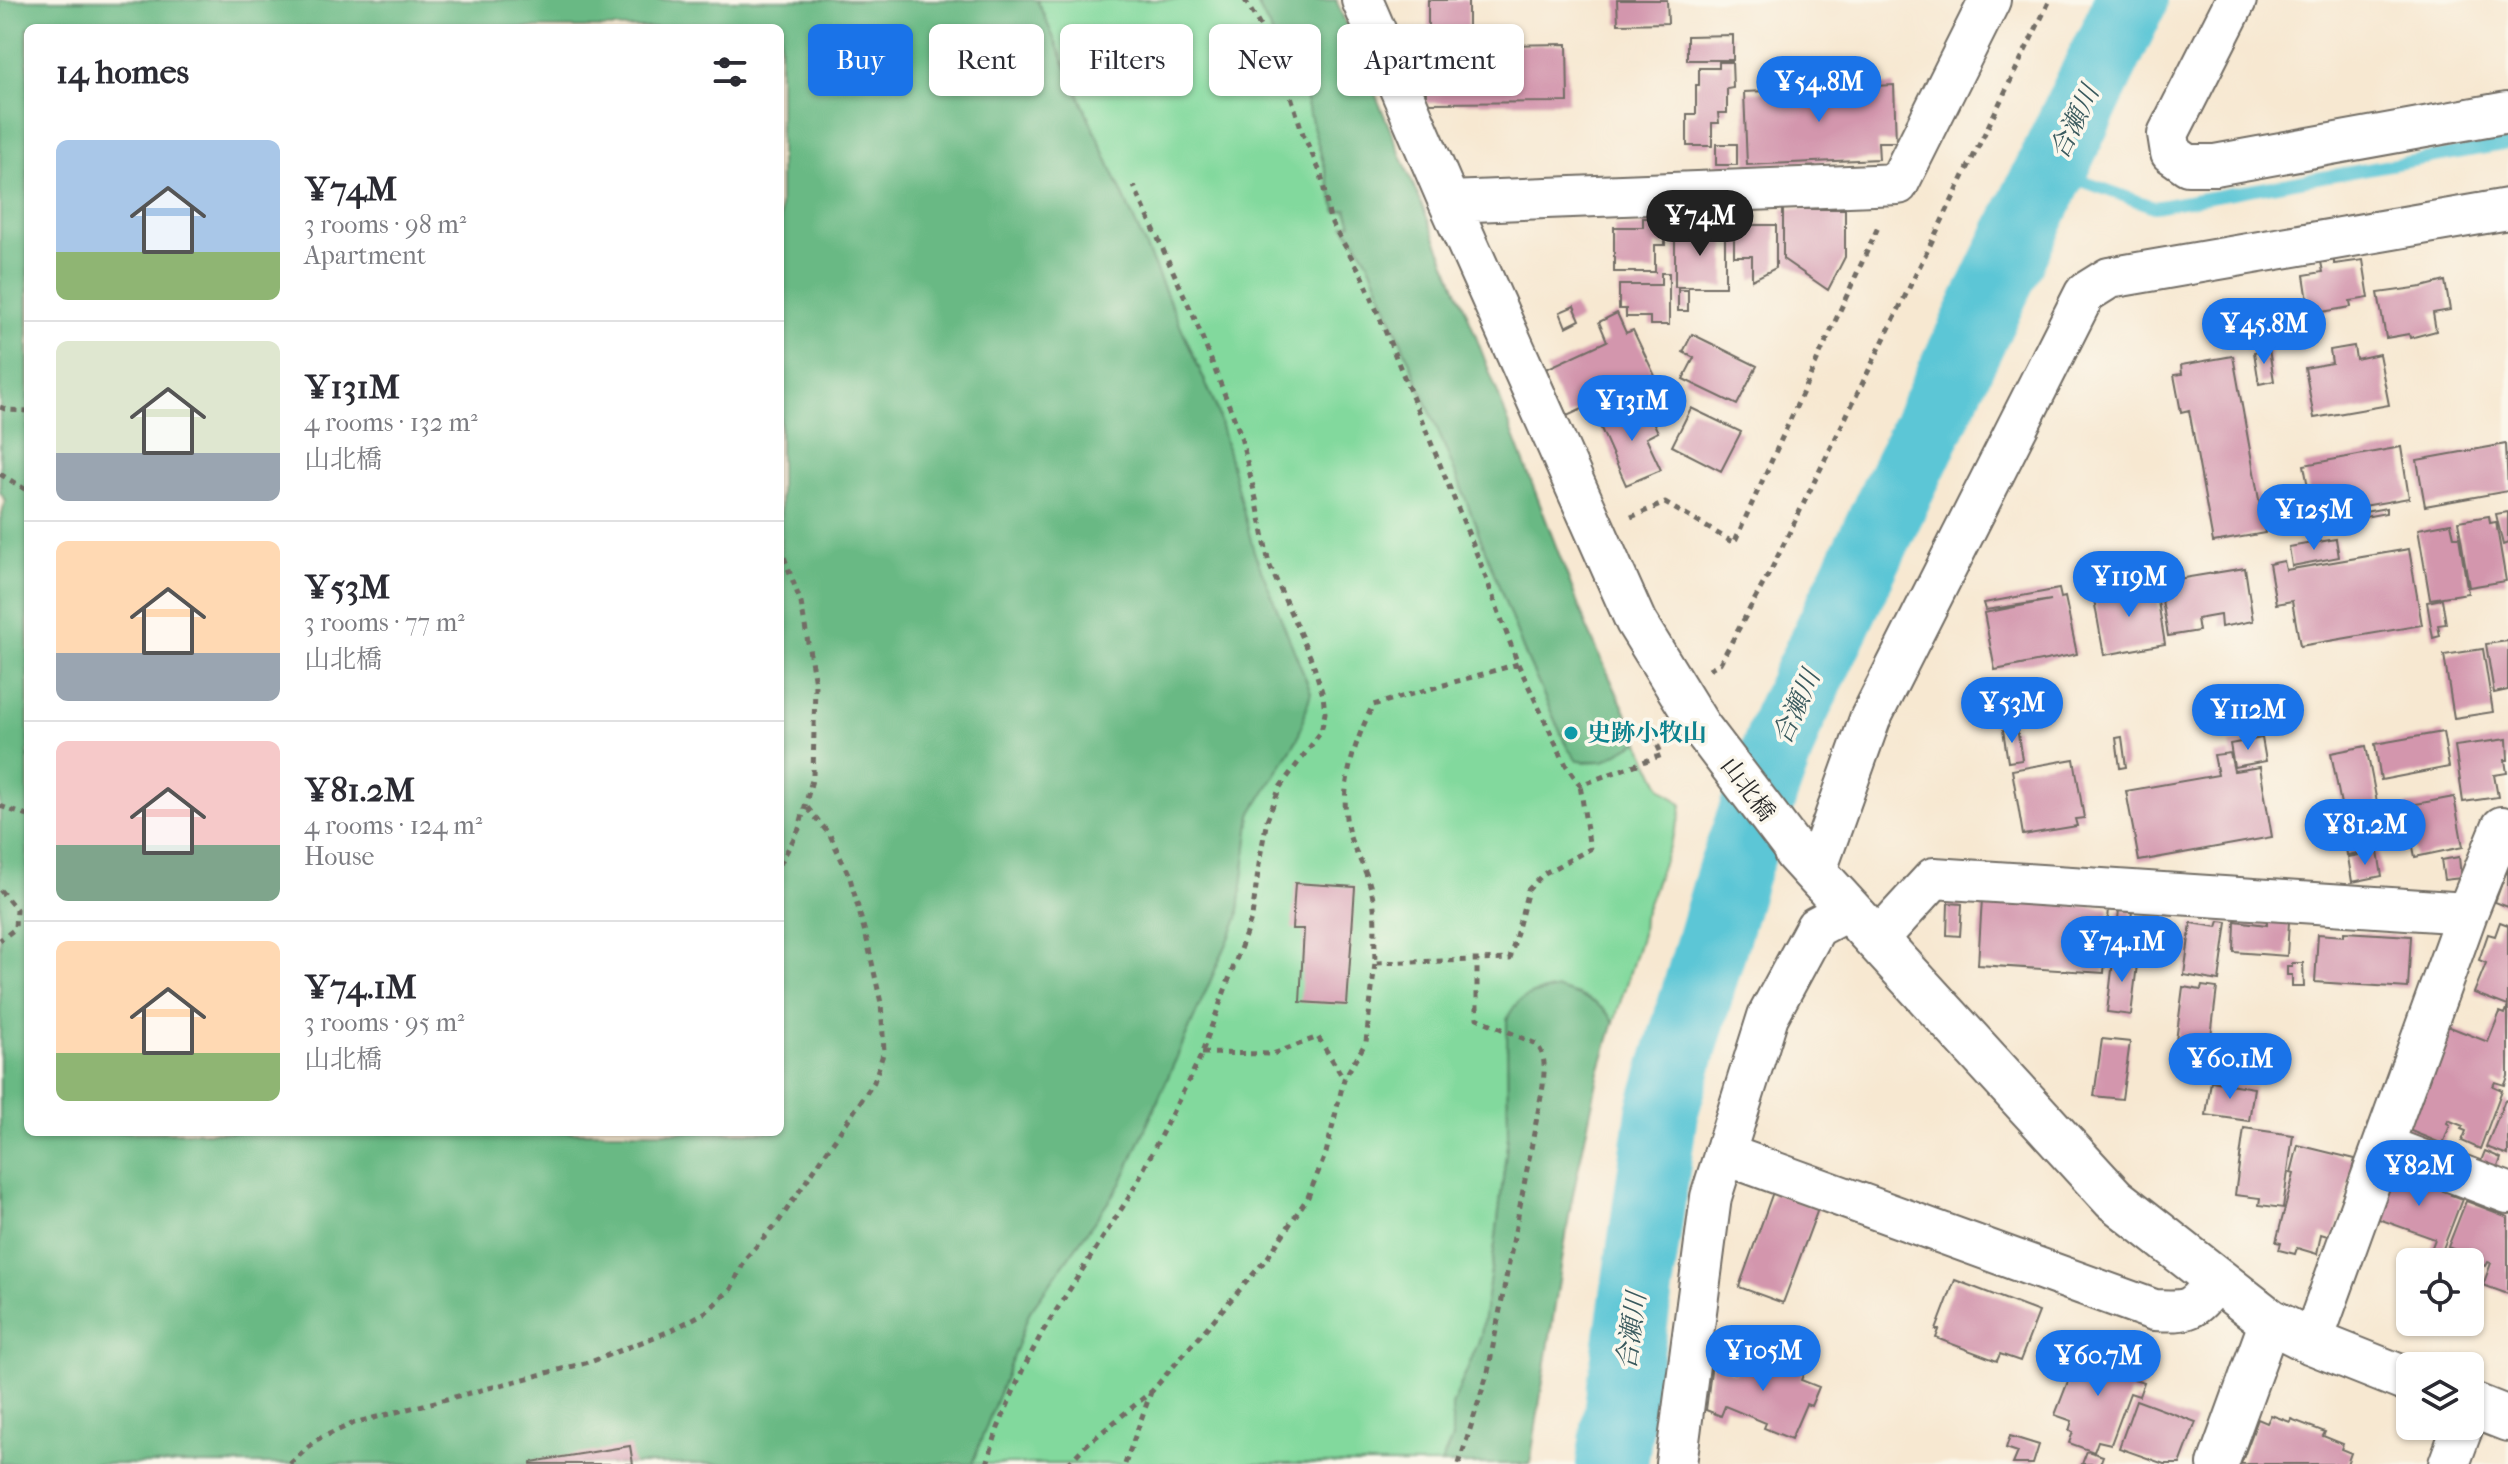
<!DOCTYPE html>
<meta charset="utf-8">
<style>
:root{--surface:#fff;--page:#f2f2f3;--text:#2b2b33;--muted:#7c7c81;--line:#e1e1e2;--accent:#1a73e8}
body{margin:0;font-family:"IM FELL French Canon","Noto Serif JP",serif;background:var(--page);color:var(--text);height:100vh;display:flex;flex-direction:column;font-size:30px;white-space:nowrap}
*{box-sizing:border-box;margin:0}
p{font-size:26px;color:var(--muted)}
.icon{flex:none;width:44px;height:44px;fill:none;stroke:currentColor;stroke-width:2;stroke-linecap:round;stroke-linejoin:round}
.map{position:relative;flex:1;overflow:hidden}
.sheet{position:absolute;left:24px;top:24px;width:760px;height:1112px;display:flex;flex-direction:column;background:var(--surface);border-radius:12px;box-shadow:0 2px 6px #0004}
.sheet>*{flex:none}
.top-card{position:absolute;left:808px;top:24px;width:760px;height:72px;display:flex;gap:16px}
.fabs{position:absolute;left:2396px;top:1248px;display:grid;gap:16px}
.fabs a{display:grid;place-items:center;width:88px;height:88px;border-radius:12px;background:var(--surface);box-shadow:0 2px 6px #0004;font-size:40px}
.price{position:absolute;translate:-50% -68px;padding:0 18px;border-radius:28px;background:var(--accent);color:#fff;font-size:26px;line-height:52px;filter:drop-shadow(0 2px 4px #0008)}
.price::after{content:'';position:absolute;left:50%;top:48px;width:24px;height:18px;margin-left:-12px;background:inherit;clip-path:polygon(0 0,100% 0,50% 100%)}
.price.current{background:#222;color:#fff}
ul{padding:0;list-style:none}
li{display:flex;align-items:center;gap:24px;height:200px;padding:0 32px}
li+li{border-top:2px solid var(--line)}
li span{display:grid;place-items:center;flex:none;width:224px;height:160px;border-radius:12px;color:#555}
li>.icon{margin-inline-start:auto}
span .icon{width:96px;height:96px;fill:#fffc;stroke-width:1}
li b{font-size:34px}
h2{display:flex;justify-content:space-between;align-items:center;height:96px;padding:0 32px;font-size:34px}
.pill{padding:0 28px;border-radius:12px;background:var(--surface);box-shadow:0 2px 6px #0004;font-size:28px;line-height:72px}
.pill.current{background:var(--accent);color:#fff}
.map>svg:first-child{display:block}
.green{fill:#82d99d;stroke:#568264;stroke-width:2}
.forest{fill:#69b984;stroke:#4a7258;stroke-width:2;fill-rule:evenodd}
.lines{fill:none;stroke-linecap:round;stroke-linejoin:round}
.stream{stroke:#5cc6d6;stroke-width:12}
.river{stroke:#5cc6d6;stroke-width:72}
.building{fill:#d396ad}
.street-casing{stroke:#726d65;stroke-width:44}
.secondary-casing{stroke:#726d65;stroke-width:48}
.path{stroke:#726d65;stroke-width:5;stroke-dasharray:6 6;stroke-linecap:butt}
.street{stroke:#fff;stroke-width:40}
.secondary{stroke:#fff;stroke-width:44}
.culture-dot{fill:#0f9aa8;stroke:#fbf7ec;stroke-width:3}
.labels{text-anchor:middle;stroke-width:7;stroke-linejoin:round;paint-order:stroke}
.culture-label{font-size:24px;font-weight:bold;fill:#0d838f;stroke:#fbf7ec;text-anchor:start}
.street-label{font-size:24px;fill:#2b2b2b;stroke:#fbf7ec}
.water-label{font-size:26px;font-style:italic;fill:#3a5a5e;stroke:#fbf7ec}
</style>
<div class="map">
<svg width="2508" height="1464" viewBox="0 0 2508 1464">
<rect width="100%" height="100%" fill="#fbf7ec"/>
<filter id="ink" filterUnits="userSpaceOnUse"><feTurbulence type="fractalNoise" baseFrequency=".0125" numOctaves="2"/><feDisplacementMap in="SourceGraphic" scale="16" xChannelSelector="R" yChannelSelector="G"/><feConvolveMatrix kernelMatrix="1 2 1 2 8 2 1 2 1" color-interpolation-filters="sRGB"/></filter>
<filter id="wash" filterUnits="userSpaceOnUse"><feTurbulence type="fractalNoise" baseFrequency=".006" numOctaves="4" result="noise"/><feDisplacementMap in="SourceGraphic" scale="32" xChannelSelector="R" yChannelSelector="G"/><feGaussianBlur stdDeviation="1.8" result="paint"/><feColorMatrix in="noise" values="0 0 0 0 0 0 0 0 0 0 0 0 0 0 0 0 0 1.4 0 .05"/><feComposite in="paint" operator="in"/></filter>
<g filter="url(#wash)">
<rect width="100%" height="100%" fill="#f7e8d1"/>
<path class="green" d="M1037,0H1255L1305,97L1337,212L1346,209L1352,223L1344,226L1358,244L1369,263L1460,484L1525,654L1567,747L1584,762L1603,761L1639,741L1661,787L1682,805L1680,817L1643,917L1642,934L1614,1022C1592,987 1525,974 1507,1020L1508,1136L1496,1238L1481,1336L1452,1406V1439L1441,1464H972L1030,1311L1121,1184L1238,918L1251,814L1298,738L1216,406Z"/>
<path class="forest" d="M0,0H1037L1216,407L1254,552L1311,692L1298,738L1251,814L1238,918L1121,1184L1030,1311L972,1464H0V522L5,501L0,491ZM28,28H780V1132H28Z
M1255,0H1336L1467,313L1588,630L1639,741L1603,761H1577L1567,747L1525,654L1460,484L1369,263L1358,244L1344,225L1352,223L1347,209L1337,212L1305,97Z
M1558,989C1581,996 1601,1001 1614,1022L1599,1072L1571,1204L1530,1464H1441L1452,1439V1406L1481,1336L1496,1238L1508,1136L1507,1020C1517,994 1533,994 1558,989Z"/>
<g class="lines">
<path class="stream" d="M2049,169L2154,207L2508,144"/>
<path class="river" d="M1612,1464L1662,1113L1732,875L1788,720L2132,0"/>
</g>
<g id="blocks">
<path class="building" d="M1428,0H1468V36H1428Z
M1617,0H1667L1668,23L1618,24Z
M1733,35V60H1687V36Z
M1567,44L1568,102L1426,103V46Z
M1719,62H1732L1733,88L1727,89V113H1718L1719,123H1712V146H1687V114H1696V85H1699V68H1719Z
M1894,85L1896,142H1878L1879,159L1747,165L1744,92Z
M1716,144H1737V165H1716Z
M1783,209H1845V257L1828,290L1783,259Z
M1734,212H1748V225H1776V268L1752,280V256H1734Z
M1643,218H1665V245H1655V272H1614V227H1643Z
M1675,229H1725V287H1675Z
M2334,260V264L2363,260L2369,298L2350,301L2351,307L2310,314L2304,275L2323,272L2321,262Z
M1661,273H1669V325H1650V317H1626V309H1619V285H1661Z
M2445,281L2450,310L2433,313L2436,331L2410,338L2409,334L2386,338L2378,293L2422,287Z
M1678,290H1688V311H1678Z
M1574,306L1580,320L1566,327L1560,312Z
M1617,313L1626,333L1633,330L1655,376L1567,416L1546,369L1607,341L1599,322Z
M1692,334L1757,366L1737,405L1683,379L1694,358L1683,352Z
M2354,346L2356,359L2379,354L2389,405L2314,418L2305,368L2332,363L2330,350Z
M2269,349L2274,381L2259,384L2254,352Z
M2233,356L2265,533L2213,542L2189,410L2181,412L2174,375L2182,374L2181,365Z
M1644,403L1658,432L1646,438L1661,470L1626,485L1599,424Z
M1691,408L1741,432L1721,471L1672,446Z
M2506,444L2508,491L2425,506L2417,460Z
M2401,447L2409,498L2313,515L2304,465Z
M2386,508V513L2354,519V514Z
M2508,512V543L2503,545L2496,514Z
M2489,516L2490,523L2496,522L2506,581L2469,587L2458,521Z
M2451,523L2454,537H2459L2468,593L2430,599L2418,529Z
M2336,539L2339,557L2292,566L2289,547Z
M2409,549L2422,625L2300,646L2292,601L2276,604L2269,564L2284,561L2286,570Z
M2245,568L2253,621L2221,627L2220,615L2197,619L2199,631L2168,636L2159,582Z
M2155,583L2165,644L2104,655L2093,594Z
M2059,589L2061,598L2065,597L2077,654L1995,670L1984,613L2051,600L1986,610L1984,603Z
M2442,599L2446,624L2438,625L2440,636L2433,638L2427,602Z
M2508,641V690L2494,693L2486,644Z
M2483,649L2493,712L2454,718L2444,655Z
M2017,728L2022,760L2008,762L2003,730Z
M2443,732L2449,767L2381,780L2375,744Z
M2122,737L2126,767L2120,768L2116,738Z
M2262,738L2266,761L2234,767L2230,744Z
M2507,739L2508,760H2505L2507,773L2494,775L2498,797L2463,802L2455,746Z
M2366,746L2382,828L2379,829L2383,849L2347,855L2344,835H2347L2331,753Z
M2230,753L2234,771L2260,767L2272,837L2139,861L2126,791L2218,775L2214,755Z
M2074,759L2084,818L2075,819L2077,826L2023,835L2012,770Z
M2454,797L2463,847L2415,857L2405,806Z
M2378,852L2382,876L2352,882L2348,857Z
M2459,857L2461,878L2444,880L2441,860Z
M2508,867V907L2495,902Z
M1295,883L1355,887L1347,1005L1300,1002L1304,929H1292Z
M1982,899L2109,908L2104,973L1978,965Z
M1948,903L1962,904L1960,936L1947,935Z
M2119,909L2132,910L2129,944L2116,942Z
M2267,919L2289,921L2287,956L2234,952L2235,921L2267,925Z
M2219,921L2227,922L2219,981L2184,975L2191,923L2217,927Z
M2500,922L2508,925V1076L2505,1085L2495,1082L2493,1086L2502,1090L2480,1149L2462,1141L2466,1131L2461,1129L2463,1126L2448,1120L2447,1123L2450,1125L2443,1144L2406,1129L2422,1088L2425,1089L2432,1071L2425,1069L2445,1025L2488,1042L2500,1012L2505,1014L2508,1006L2474,993L2486,963L2479,960L2488,934L2495,936Z
M2344,932L2411,936L2408,988L2315,982L2318,934L2344,936Z
M2114,953L2138,956L2131,1015L2107,1012Z
M2292,963H2303L2304,987H2292V975H2287V966H2292Z
M2202,986L2217,988L2210,1045L2176,1041L2183,987L2201,990Z
M2102,1039L2130,1042L2122,1099L2094,1096Z
M2211,1081L2254,1088L2249,1121L2206,1115Z
M2505,1100L2508,1102V1155L2486,1147Z
M2244,1128L2293,1135L2283,1208L2259,1205L2260,1198L2235,1195Z
M2298,1145L2355,1159L2334,1238L2321,1234L2317,1254L2297,1248L2295,1254L2279,1250L2281,1243L2276,1242L2294,1174L2291,1173Z
M2485,1151L2501,1158L2496,1173L2479,1166Z
M2401,1172L2453,1192L2451,1195L2462,1199L2439,1259L2429,1255L2435,1239L2373,1217L2390,1173L2399,1176Z
M1773,1192L1818,1209L1783,1303L1739,1287Z
M2466,1201L2508,1217V1294L2483,1285L2491,1263L2488,1262L2486,1266L2453,1254L2455,1250L2448,1247Z
M1955,1280L2039,1312L2020,1361L2000,1354L1997,1361L1936,1338L1939,1330H1936Z
M2128,1349L2143,1355L2134,1379L2144,1382L2139,1396L2130,1393L2111,1444L2098,1441L2094,1452L2069,1443L2073,1432L2069,1431L2072,1421L2055,1415L2079,1353L2122,1367Z
M1788,1353L1801,1358L1796,1369L1804,1373L1801,1380L1819,1387L1811,1406L1806,1404L1791,1439L1764,1428L1766,1423L1725,1406L1721,1416L1706,1410L1712,1363L1734,1373L1741,1355L1780,1371Z
M2136,1400L2196,1422L2180,1464H2164L2119,1448Z
M2271,1415L2290,1422L2291,1419L2325,1432L2323,1436L2343,1444L2341,1449L2351,1453L2347,1464H2241L2258,1419L2267,1423Z
M2010,1436L2039,1445L2033,1464H2013L2018,1452L2006,1448Z
M630,1446L633,1464H531V1462Z
M2087,1451L2103,1456L2100,1464H2082Z"/>
</g>
</g>
<g filter="url(#ink)">
<use href="#blocks" fill-opacity="0" stroke="#726d65" stroke-width="2"/>
<g class="lines">
<g class="street-casing">
<path id="street" d="M1362,0L1449,202L1636,622L1700,726L1796,852
M2236,0L2168,134L2171,153L2188,165H2215L2508,112
M1449,202L1898,184L1990,0
M1815,873L1870,719L2085,293L2109,278L2508,209
M1877,940L1934,878L2467,913
M2384,1146L2508,1193
M1724,1154L2154,1310C2193,1312 2192,1310 2217,1280
M2312,1342L2467,913L2502,827L2508,829
M1676,1464L1711,1197L1768,1016L1816,927L1848,910
M2218,1464L2270,1321
M2449,1464L2463,1426"/>
</g>
<g class="secondary-casing">
<path id="secondary" d="M1796,852L2114,1199L2270,1321L2312,1342L2410,1381
M2470,1404L2508,1419"/>
</g>
<path class="path" d="M1245,0L1269,42L1290,93L1303,134L1321,174L1330,220L1363,277L1480,562L1518,664L1566,765L1580,785L1662,755L1647,723
M0,407L8,410L28,411
M0,474L28,491
M1631,517L1665,503L1734,543L1879,225
M780,546L801,603L815,683L813,776L799,829L780,864
M1518,664L1373,705C1353,745 1335,798 1352,843C1359,859 1367,872 1371,889C1377,912 1374,939 1375,963L1510,959L1528,890L1543,874L1590,849L1580,785
M1709,669L1720,663L1772,568L2050,0
M0,806L28,816
M0,890L16,909L15,929L0,940
M1202,1053L1273,1054L1318,1037L1344,1079
M290,1464L316,1440L354,1423L593,1361L670,1331L706,1312L731,1289L746,1258L779,1221L874,1082L884,1051L881,1003L867,940L850,878L830,835L806,806
M987,1464L998,1428L1023,1369L1043,1331L1131,1194L1199,1060L1252,917L1260,857L1267,820L1280,787L1321,732L1325,713L1323,695L1313,663L1269,564L1257,503L1240,433L1194,317L1134,186
M1068,1464L1085,1446L1152,1391L1268,1257L1308,1197L1326,1153L1344,1079L1366,1042L1375,963
M1125,1464L1151,1392
M1459,1464L1488,1372L1543,1086C1544,1070 1547,1056 1536,1044L1477,1018V960"/>
<use href="#street" class="street"/>
<use href="#secondary" class="secondary"/>
</g>
</g>
<circle class="culture-dot" cx="1571" cy="733" r="8"/>
<g class="labels">
<g class="culture-label">
<text x="1587" y="741">史跡小牧山</text>
</g>
<g class="street-label">
<text transform="translate(1748 789) rotate(53)" y="8">山北橋</text>
</g>
<g class="water-label">
<text transform="translate(2074 122) rotate(-64)" y="9">合瀬川</text>
<text transform="translate(1796 707) rotate(-66)" y="9">合瀬川</text>
<text transform="translate(1631 1331) rotate(-82)" y="9">合瀬川</text>
</g>
</g>
</svg>
<div class="fabs">
<a><svg class="icon" aria-label="locate" viewBox="0 0 24 24"><circle cx="12" cy="12" r="6"/><path d="M12 2v4M12 18v4M2 12h4M18 12h4"/></svg></a>
<a><svg class="icon" aria-label="layers" viewBox="0 0 24 24"><path d="M12 4l9 5-9 5-9-5zM3 14l9 5 9-5"/></svg></a>
</div>
<b class="price" style="left:1819px;top:124px">¥54.8M</b>
<b class="price current" style="left:1700px;top:258px">¥74M</b>
<b class="price" style="left:2264px;top:366px">¥45.8M</b>
<b class="price" style="left:1632px;top:443px">¥131M</b>
<b class="price" style="left:2314px;top:552px">¥125M</b>
<b class="price" style="left:2129px;top:619px">¥119M</b>
<b class="price" style="left:2012px;top:745px">¥53M</b>
<b class="price" style="left:2248px;top:752px">¥112M</b>
<b class="price" style="left:2365px;top:867px">¥81.2M</b>
<b class="price" style="left:2122px;top:984px">¥74.1M</b>
<b class="price" style="left:2230px;top:1101px">¥60.1M</b>
<b class="price" style="left:2419px;top:1208px">¥82M</b>
<b class="price" style="left:1763px;top:1393px">¥105M</b>
<b class="price" style="left:2098px;top:1398px">¥60.7M</b>
<div class="top-card">
<a class="pill current">Buy</a>
<a class="pill">Rent</a>
<a class="pill">Filters</a>
<a class="pill">New</a>
<a class="pill">Apartment</a>
</div>
<section class="sheet">
<h2>14 homes<svg class="icon" aria-label="filters" viewBox="0 0 24 24"><path d="M4 7h16M4 17h16"/><circle cx="9" cy="7" r="2"/><circle cx="15" cy="17" r="2"/></svg></h2>
<ul>
<li><span style="background:linear-gradient(#a9c7e8 70%,#8fb573 0)"><svg class="icon" aria-label="home" viewBox="0 0 24 24"><path d="M3 11l9-7 9 7M6 9v11h12V9"/></svg></span><div><b>¥74M</b><p>3 rooms · 98 m²</p><p>Apartment</p></div></li>
<li><span style="background:linear-gradient(#dfe7d0 70%,#9aa5b1 0)"><svg class="icon" aria-label="home" viewBox="0 0 24 24"><path d="M3 11l9-7 9 7M6 9v11h12V9"/></svg></span><div><b>¥131M</b><p>4 rooms · 132 m²</p><p>山北橋</p></div></li>
<li><span style="background:linear-gradient(#ffd9b3 70%,#9aa5b1 0)"><svg class="icon" aria-label="home" viewBox="0 0 24 24"><path d="M3 11l9-7 9 7M6 9v11h12V9"/></svg></span><div><b>¥53M</b><p>3 rooms · 77 m²</p><p>山北橋</p></div></li>
<li><span style="background:linear-gradient(#f6c9c9 65%,#7fa58c 0)"><svg class="icon" aria-label="home" viewBox="0 0 24 24"><path d="M3 11l9-7 9 7M6 9v11h12V9"/></svg></span><div><b>¥81.2M</b><p>4 rooms · 124 m²</p><p>House</p></div></li>
<li><span style="background:linear-gradient(#ffd9b3 70%,#8fb573 0)"><svg class="icon" aria-label="home" viewBox="0 0 24 24"><path d="M3 11l9-7 9 7M6 9v11h12V9"/></svg></span><div><b>¥74.1M</b><p>3 rooms · 95 m²</p><p>山北橋</p></div></li>
</ul>
</section>
</div>
